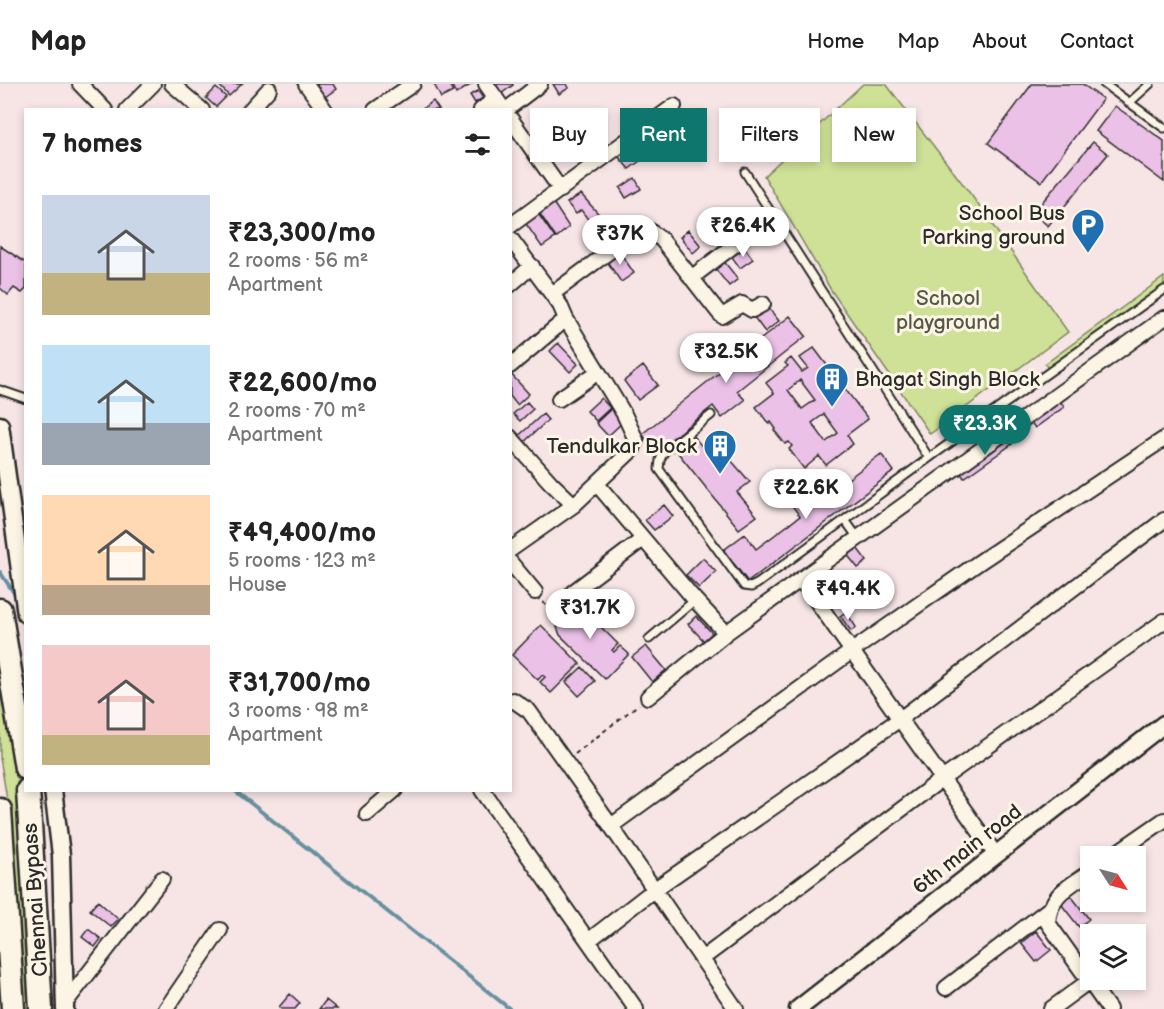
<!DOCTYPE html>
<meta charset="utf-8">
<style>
:root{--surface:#fff;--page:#f2f2f2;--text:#222;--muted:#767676;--line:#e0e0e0;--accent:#0f766e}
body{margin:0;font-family:"Balsamiq Sans",sans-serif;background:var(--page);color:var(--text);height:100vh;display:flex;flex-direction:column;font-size:22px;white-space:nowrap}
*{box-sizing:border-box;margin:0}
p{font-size:20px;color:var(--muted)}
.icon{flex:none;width:33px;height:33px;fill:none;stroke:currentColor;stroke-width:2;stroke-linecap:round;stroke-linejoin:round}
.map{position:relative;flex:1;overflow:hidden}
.details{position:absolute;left:24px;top:24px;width:488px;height:684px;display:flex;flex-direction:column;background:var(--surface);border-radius:0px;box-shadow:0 3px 9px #0003}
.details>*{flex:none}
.hud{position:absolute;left:530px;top:24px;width:544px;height:54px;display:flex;gap:12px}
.needle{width:39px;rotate:126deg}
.tools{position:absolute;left:1080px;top:762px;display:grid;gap:12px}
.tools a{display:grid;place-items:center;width:66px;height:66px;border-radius:0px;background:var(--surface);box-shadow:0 3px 9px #0003;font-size:30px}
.price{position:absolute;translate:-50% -51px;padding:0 14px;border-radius:21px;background:#fff;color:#222;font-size:20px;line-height:39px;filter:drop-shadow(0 2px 3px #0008)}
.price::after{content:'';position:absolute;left:50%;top:36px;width:18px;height:14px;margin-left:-9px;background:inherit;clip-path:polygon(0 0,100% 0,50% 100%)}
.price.on{background:var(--accent);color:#fff}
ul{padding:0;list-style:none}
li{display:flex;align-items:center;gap:18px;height:150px;padding:0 18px}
li span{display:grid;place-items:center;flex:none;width:168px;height:120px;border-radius:0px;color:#555}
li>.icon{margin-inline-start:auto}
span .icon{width:72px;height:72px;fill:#fffc;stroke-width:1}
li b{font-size:26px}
h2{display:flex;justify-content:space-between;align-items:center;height:72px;padding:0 18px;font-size:26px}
.pill{padding:0 21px;border-radius:0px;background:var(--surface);box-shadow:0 3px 9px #0003;font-size:21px;line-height:54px}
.pill.on{background:var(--accent);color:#fff}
header{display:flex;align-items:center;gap:36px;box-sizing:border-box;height:84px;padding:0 30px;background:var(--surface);border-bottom:2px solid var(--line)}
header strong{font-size:28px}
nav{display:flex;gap:33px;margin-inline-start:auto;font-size:21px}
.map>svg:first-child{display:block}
.green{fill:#cee196;stroke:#7c8660;stroke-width:1.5}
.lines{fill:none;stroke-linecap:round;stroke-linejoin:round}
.stream{stroke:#6690a0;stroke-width:4}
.building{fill:#ebc1e7;stroke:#2b2b2b;stroke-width:1.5;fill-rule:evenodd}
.service-casing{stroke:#2b2b2b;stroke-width:11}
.minor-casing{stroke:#2b2b2b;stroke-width:18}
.tertiary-casing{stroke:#2b2b2b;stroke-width:21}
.trunk-casing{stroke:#2b2b2b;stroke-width:27}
.path{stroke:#2b2b2b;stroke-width:2;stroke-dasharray:4.5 4.5;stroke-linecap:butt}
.service{stroke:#fcf5e5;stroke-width:7}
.minor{stroke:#fcf5e5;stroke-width:14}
.tertiary{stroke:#fcf5e5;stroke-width:16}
.trunk{stroke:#fcf5e5;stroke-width:22}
.labels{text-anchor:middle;stroke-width:6;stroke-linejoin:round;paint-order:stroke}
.poi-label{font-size:21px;fill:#2b2b2b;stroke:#fcf5e5;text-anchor:end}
.park-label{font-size:21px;fill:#545846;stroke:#fcf5e5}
.street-label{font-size:21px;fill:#2b2b2b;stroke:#fcf5e5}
</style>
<header>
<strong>Map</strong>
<nav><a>Home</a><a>Map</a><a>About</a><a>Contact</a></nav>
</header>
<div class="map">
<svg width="1164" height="925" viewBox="0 0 1164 925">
<rect width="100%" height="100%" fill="#f7e5e6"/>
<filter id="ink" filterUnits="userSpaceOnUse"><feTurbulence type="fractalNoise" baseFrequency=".0167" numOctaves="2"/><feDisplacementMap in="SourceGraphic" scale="12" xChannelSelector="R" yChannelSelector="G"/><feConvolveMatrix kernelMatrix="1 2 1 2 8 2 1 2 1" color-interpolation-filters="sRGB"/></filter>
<g filter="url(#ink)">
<path class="green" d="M863,0H886L972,112L1068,248L930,350L831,206L764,92Z
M1164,193V205L1050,288L1045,280Z
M0,566L20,694L38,915L36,925H19L9,727L0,674Z"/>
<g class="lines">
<path class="stream" d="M0,488L18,515
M234,706L510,925"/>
</g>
<path class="building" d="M218,0H242L229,12Z
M316,0H333L336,5L325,13Z
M434,0H449L453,8L441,14Z
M455,0H472L456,10L452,2Z
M491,0H513V1L498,12Z
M553,0H567L569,4L559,10Z
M1032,0H1082L1103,15L1041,98L988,59Z
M216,4L226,13L216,23L206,14Z
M478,7L483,14L475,19L470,11Z
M433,17L439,26H421Z
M1115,22L1164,57V98L1096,47Z
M674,29L691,54L674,66L657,40Z
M1093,58L1108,70L1048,142L1033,129Z
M575,63L579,69L570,74L567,68Z
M628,64L640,77L629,85L618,72Z
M635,94L641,105L626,114L620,104Z
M581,110L602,134L593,142L581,126L576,130L567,119Z
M552,117L569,143L556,154L538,127Z
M537,128L555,154L542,163L524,137Z
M713,139L723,151L714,159L704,146Z
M688,146L701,162L693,169L680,153Z
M0,162L26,179V205L22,209L14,204L8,211L0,204Z
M745,164L753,175L740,184L732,173Z
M619,167L634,189L621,198L606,176Z
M722,175L738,195L729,202L713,182Z
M767,222L779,237L765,248L753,232Z
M790,232L806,252L737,307L745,316L722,334L713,322L656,367L642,350Z
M558,259L578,280L570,288L550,267Z
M814,264L868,335L847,351L853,360L826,381L819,372L804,385L789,365L792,362L789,358L785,360L774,346L776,345L771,338L769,340L756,323L774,309L766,299L788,282L785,279L791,274L802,288L808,284L800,274ZM800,296L815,316L802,325L788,306ZM824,330L838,349L826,358L812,339Z
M643,282L658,301L638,316L624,297Z
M510,289L529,310L517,321L510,312Z
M1058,313L1064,323L1035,344L1028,334Z
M601,314L610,324L596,337L587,327Z
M527,318L533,325L520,337L513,330Z
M612,324L624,337L608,352L596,339Z
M543,330L548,336L521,361L515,355Z
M1006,350L1012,360L964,394L958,385Z
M692,351L721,384L730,375L750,398L737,408L757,432L739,445L675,365Z
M881,370L894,387L748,498L735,481L728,474L726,476L721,468L745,450L756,465L800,432L793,423L816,405L823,414Z
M664,421L673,432L654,446L645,436Z
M854,460L867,477L858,484L845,468Z
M703,474L716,488L699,504L686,491Z
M590,505L606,522L594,532L579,515Z
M573,516L595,537L589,543L591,545L597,539L618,560L612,566L614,568L620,562L629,570L605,595L560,551L557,543L559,533Z
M846,528L856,543L851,547L840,532Z
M696,532L712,549L704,557L688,540Z
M541,541L580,580L551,609L540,598L545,593L542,591L538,596L512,571Z
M646,562L666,586L652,598L632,573Z
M582,583L595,597L579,612L566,598Z
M1068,808L1089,835L1079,843L1058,816Z
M98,817L118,835L111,843L90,826Z
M88,845L101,855L95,863L82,853Z
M1036,847L1051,866L1036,878L1021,859Z
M290,910L300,919L295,925H281L279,923Z
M326,916L337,925H319Z"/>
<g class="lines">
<g class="service-casing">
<path id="service" d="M1104,0L1164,44
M1129,19L1150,0
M745,88L929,374L1164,206
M0,306L26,315
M711,331L664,368L660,376L659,385L744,502L751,503L757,500L929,374
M845,436L858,454
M649,555L695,516"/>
</g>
<g class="minor-casing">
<path id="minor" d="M80,0L105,26
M172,0L202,26
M306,0L325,26
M486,0L504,26
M127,26L153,0
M250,26L269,5
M375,26L413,0
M481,26L496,14
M506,26L540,0
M510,34L561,106
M510,142L674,22
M510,154L560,221L566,235L624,330L636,356L633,365L574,421L510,466
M691,194L741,156
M510,201L532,182
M552,210L641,144L650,147L662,156L719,229L722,232L742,220L752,226L763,220
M510,282L566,235
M559,315L598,288
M510,353L551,399L574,421
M597,400L695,516L726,549
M510,478L535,508
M801,495L996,771
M573,508L643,455
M648,613L726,549L1164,234
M510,617L513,616L529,627L611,742L736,925
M482,706L636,925
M367,730L395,706
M611,742L852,567L981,477L1164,355
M1112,772L1164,736
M1090,788C1068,803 1050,810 1048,839L1109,925
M588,857L655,805L900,635L1164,436
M703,874L942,695L1164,537
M946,904L1049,825
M66,918L162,795
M166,925L220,846
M1051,925L1089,897"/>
</g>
<g class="tertiary-casing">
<path id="tertiary" d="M0,341L26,530
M53,706L61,771L65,925
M798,925L1164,640"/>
</g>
<g class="trunk-casing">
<path id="trunk" d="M0,526L26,684
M28,706L41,925
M0,726L13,925"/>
</g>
<path class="path" d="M543,518L549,525L563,515
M575,670L639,620"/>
<use href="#service" class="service"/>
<use href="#minor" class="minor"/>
<use href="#tertiary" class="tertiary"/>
<use href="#trunk" class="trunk"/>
</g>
</g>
<defs>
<g id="parking-pin" transform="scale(1.725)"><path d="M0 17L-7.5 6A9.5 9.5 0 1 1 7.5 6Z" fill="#1f6fb2" stroke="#fcf5e5"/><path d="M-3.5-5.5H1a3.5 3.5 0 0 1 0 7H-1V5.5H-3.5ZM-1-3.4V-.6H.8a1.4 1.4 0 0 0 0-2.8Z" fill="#fff"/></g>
<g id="building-pin" transform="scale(1.725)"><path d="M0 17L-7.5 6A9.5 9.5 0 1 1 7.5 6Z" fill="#1f6fb2" stroke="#fcf5e5"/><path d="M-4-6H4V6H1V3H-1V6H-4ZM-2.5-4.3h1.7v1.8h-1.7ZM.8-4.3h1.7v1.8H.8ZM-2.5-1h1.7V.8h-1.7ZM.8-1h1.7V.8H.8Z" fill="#fff"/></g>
</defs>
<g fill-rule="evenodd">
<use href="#parking-pin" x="1088" y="141"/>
<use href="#building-pin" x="832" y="295"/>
<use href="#building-pin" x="720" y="362"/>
</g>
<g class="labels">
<g class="poi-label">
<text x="1065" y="136">School Bus<tspan x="1065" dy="24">Parking ground</tspan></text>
<text x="855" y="302" text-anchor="start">Bhagat Singh Block</text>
<text x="697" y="369">Tendulkar Block</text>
</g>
<g class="park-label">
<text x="948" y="221">School<tspan x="948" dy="24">playground</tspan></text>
</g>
<g class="street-label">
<text transform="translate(967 765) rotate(-38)" y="7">6th main road</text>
<text transform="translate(35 816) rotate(-94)" y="7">Chennai Bypass</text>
</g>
</g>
</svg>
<div class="tools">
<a><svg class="needle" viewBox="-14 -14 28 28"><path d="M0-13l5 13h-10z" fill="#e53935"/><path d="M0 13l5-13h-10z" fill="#767676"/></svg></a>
<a><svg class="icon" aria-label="layers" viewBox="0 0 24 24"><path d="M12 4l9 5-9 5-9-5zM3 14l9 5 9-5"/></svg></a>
</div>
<b class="price" style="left:743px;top:174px">₹26.4K</b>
<b class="price" style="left:620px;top:182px">₹37K</b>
<b class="price" style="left:726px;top:300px">₹32.5K</b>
<b class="price on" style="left:985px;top:372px">₹23.3K</b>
<b class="price" style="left:806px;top:436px">₹22.6K</b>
<b class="price" style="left:848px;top:537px">₹49.4K</b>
<b class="price" style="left:590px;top:556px">₹31.7K</b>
<div class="hud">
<a class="pill">Buy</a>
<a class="pill on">Rent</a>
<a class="pill">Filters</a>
<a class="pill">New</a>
</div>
<section class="details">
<h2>7 homes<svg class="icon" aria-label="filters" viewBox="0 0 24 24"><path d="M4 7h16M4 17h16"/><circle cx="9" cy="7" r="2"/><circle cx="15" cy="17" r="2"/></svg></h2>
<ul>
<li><span style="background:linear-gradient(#c9d6e8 65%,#c2b280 0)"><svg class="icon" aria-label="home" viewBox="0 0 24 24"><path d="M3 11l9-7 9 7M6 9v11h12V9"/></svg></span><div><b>₹23,300/mo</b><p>2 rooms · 56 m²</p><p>Apartment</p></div></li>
<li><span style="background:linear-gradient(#bfe0f5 65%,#9aa5b1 0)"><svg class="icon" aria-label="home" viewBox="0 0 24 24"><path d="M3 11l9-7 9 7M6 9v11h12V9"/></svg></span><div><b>₹22,600/mo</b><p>2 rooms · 70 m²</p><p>Apartment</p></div></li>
<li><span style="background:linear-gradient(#ffd9b3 75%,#b9a48a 0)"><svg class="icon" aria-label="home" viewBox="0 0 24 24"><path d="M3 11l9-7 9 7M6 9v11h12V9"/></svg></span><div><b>₹49,400/mo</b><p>5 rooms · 123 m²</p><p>House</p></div></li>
<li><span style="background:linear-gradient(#f6c9c9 75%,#c2b280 0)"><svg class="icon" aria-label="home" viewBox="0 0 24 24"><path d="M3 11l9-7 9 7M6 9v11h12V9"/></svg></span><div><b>₹31,700/mo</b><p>3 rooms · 98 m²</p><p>Apartment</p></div></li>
</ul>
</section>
</div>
